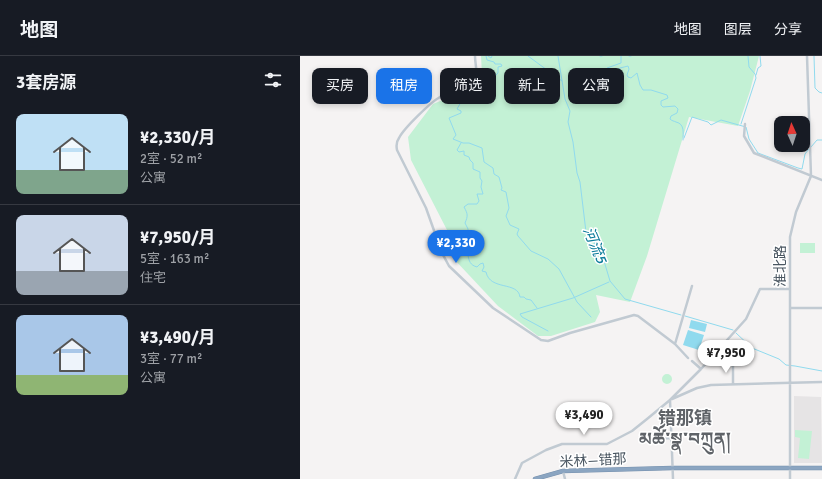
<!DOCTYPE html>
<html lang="zh">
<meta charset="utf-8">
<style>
:root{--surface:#171b24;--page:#20242c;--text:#f1f3f6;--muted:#9ea1a6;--line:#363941;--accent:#1a73e8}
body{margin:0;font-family:Signika,"Noto Sans SC","Noto Serif Tibetan",sans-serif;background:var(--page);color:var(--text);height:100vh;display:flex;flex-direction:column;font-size:15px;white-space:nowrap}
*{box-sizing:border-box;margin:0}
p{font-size:13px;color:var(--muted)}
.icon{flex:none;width:22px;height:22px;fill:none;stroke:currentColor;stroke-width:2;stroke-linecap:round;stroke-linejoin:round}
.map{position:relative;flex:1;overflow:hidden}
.drawer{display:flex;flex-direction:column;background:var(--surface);width:300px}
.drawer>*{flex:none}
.guide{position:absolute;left:12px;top:12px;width:380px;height:36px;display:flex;gap:8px}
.needle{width:26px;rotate:357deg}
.tools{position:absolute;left:474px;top:60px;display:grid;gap:8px}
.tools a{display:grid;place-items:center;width:36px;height:36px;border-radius:8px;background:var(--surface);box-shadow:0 2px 6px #0003;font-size:20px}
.price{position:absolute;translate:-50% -34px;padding:0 9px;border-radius:14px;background:#fff;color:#222;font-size:13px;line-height:26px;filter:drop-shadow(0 1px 2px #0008)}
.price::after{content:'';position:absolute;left:50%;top:24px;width:12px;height:9px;margin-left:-6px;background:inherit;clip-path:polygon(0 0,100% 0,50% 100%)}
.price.selected{background:var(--accent);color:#fff}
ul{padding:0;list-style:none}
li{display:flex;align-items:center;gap:12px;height:100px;padding:0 16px}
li+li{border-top:1px solid var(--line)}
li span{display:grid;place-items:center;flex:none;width:112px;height:80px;border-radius:8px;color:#555}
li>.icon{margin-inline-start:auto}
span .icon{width:48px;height:48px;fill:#fffc;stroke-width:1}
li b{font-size:17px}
h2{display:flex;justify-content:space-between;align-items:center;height:48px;padding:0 16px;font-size:17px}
.tag{padding:0 14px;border-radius:8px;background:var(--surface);box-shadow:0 2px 6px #0003;font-size:14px;line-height:36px}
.tag.selected{background:var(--accent);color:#fff}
header{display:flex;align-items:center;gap:24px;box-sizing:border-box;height:56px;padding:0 20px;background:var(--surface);border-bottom:1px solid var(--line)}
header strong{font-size:19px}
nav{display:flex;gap:22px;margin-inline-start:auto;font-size:14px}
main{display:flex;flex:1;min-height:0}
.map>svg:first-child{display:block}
.education{fill:#e6e4e5}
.green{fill:#c3f1d5}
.water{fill:#90daee}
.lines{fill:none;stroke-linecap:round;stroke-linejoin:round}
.stream{stroke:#90daee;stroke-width:1}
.highway-casing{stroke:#7690ad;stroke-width:4.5}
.minor{stroke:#c1cad2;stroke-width:2.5}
.highway{stroke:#8ba5c1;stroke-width:3.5}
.labels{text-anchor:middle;stroke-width:3;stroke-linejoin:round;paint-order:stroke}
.street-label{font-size:14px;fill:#4a5661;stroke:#fff}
.water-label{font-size:15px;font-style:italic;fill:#0c7c9b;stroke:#fff}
.district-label{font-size:18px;font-weight:bold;fill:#5f6368;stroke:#fff}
</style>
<header>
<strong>地图</strong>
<nav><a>地图</a><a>图层</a><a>分享</a></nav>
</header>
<main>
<section class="drawer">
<h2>3套房源<svg class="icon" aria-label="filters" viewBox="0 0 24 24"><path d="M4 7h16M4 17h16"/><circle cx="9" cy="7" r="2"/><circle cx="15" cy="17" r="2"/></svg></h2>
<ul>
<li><span style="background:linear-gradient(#bfe0f5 70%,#7fa58c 0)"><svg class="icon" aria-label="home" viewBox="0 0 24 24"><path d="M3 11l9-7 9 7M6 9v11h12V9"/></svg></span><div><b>¥2,330/月</b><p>2室 · 52 m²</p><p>公寓</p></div></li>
<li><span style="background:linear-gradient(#c9d6e8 70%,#9aa5b1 0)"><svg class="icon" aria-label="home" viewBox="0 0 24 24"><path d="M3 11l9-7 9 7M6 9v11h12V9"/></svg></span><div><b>¥7,950/月</b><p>5室 · 163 m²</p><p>住宅</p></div></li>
<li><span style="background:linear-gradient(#a9c7e8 75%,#8fb573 0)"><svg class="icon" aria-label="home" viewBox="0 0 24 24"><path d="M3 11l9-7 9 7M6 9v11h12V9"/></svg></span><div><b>¥3,490/月</b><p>3室 · 77 m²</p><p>公寓</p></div></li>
</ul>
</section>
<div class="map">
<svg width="522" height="423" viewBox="0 0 522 423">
<rect width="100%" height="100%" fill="#f5f3f3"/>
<path class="education" d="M494,340L521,341L522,407H494Z"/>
<path class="green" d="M181,0H459L450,35L438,70L389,61L347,200L330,246L296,239L300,256L295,266L251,280H238L198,250L153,202L147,174L111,104L108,81L133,48L172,32L182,19Z
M500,187H515V197H500Z
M362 323a5 5 0 1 1 10 0a5 5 0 1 1-10 0Z
M495,374L512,375L509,403L498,402L500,382L495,381Z"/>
<path class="water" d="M391,264L407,268L405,276L389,272Z
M388,274L404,279L399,294L383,289Z"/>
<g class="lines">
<path class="stream" d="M186,0L187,4L194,6L195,8H201L202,10L198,11V17L195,20H193V25L188,26L189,31H185V34L180,38L177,45L175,46L170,43L161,46L157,53L161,55V57L149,62L156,79L153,83L163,87H169L182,92L184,106L193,112L194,118L199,121L202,132L201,134L206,136L209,152L206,160L210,169L219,173L217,178L218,180L231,195L248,203L259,213L277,246L291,261
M188,0L191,2L192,0
M228,0L262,25
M258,0L265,43L270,55L268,66L273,86L277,117L280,126L286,176L292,180L298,198L304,205L310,225L325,243L381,259
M300,0H302
M321,0V7L307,12L304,21L305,26L309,25L320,12L328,10L329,13L327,19L328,21L331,22L337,17L340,29L343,34H351L367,39L368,42L361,45V49L363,51L375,50L378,53L377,57L371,60L370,63C372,65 374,65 376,66C385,68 383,77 383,84
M329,0H331
M514,0L515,32L519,36L522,37
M456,19L458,12L461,10L460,0
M441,68L456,22L455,18L449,11L448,0
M384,82L392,61L408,66L411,69L421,64L446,71L449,83L458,97L498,112L502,113L505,98L509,93
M161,87L157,94L159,96L164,95V99L169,101L170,104L173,107V113L180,116V122L182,125L181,131L183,138H177L179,145L177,148H168L164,151C168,158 168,160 165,167C166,169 167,171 168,173C169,182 152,185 168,199C169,205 170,209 177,211L180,208L183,207L184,211L182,215L186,216C190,235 218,225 220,241H224L226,243L231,244L237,252
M511,91L517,84H522
M385,260L433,274
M248,275L222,261L220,258L273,242L309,226
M436,277L452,292L479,303L486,309L495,310L522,315"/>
<g class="highway-casing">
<path id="highway" d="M235,423L263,415L372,412H522"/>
</g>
<path class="minor" d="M175,0C175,9 179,20 174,27C167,37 150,37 140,41C131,46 104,72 99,82C96,86 96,89 97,94L126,152L142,197L149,210L193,252L241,284L248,285L270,277L334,259L338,260L375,288
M445,68L444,80L454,97L522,124
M491,252H522
M388,302L375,288L392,230
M392,305L401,313
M433,308V328
M372,343L397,332L411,329L522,326
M370,344L373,423
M341,383L371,382
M263,415L265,423
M215,423L222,407L246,394L262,388H307L332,375L347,363L370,344L401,313L446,263L460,233H490
M490,423V181L496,156L511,120L507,0"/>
<use href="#highway" class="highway"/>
</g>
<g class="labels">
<g class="street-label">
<text transform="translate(480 210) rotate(-90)" y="5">淮北路</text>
<text transform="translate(293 404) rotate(-3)" y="5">米林—错那</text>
</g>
<g class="water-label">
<text transform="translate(295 189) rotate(67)" y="5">河流5</text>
</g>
<g class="district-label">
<text x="385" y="368">错那镇<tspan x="385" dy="21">མཚོ་སྣ་བཀྲུན།</tspan></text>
</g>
</g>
</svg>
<div class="tools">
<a><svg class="needle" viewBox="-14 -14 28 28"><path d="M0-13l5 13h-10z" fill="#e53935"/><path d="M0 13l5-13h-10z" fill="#9ea1a6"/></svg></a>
</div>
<b class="price selected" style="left:156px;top:208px">¥2,330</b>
<b class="price" style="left:426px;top:318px">¥7,950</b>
<b class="price" style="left:284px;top:380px">¥3,490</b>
<div class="guide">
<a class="tag">买房</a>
<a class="tag selected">租房</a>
<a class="tag">筛选</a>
<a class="tag">新上</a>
<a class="tag">公寓</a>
</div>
</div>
</main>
